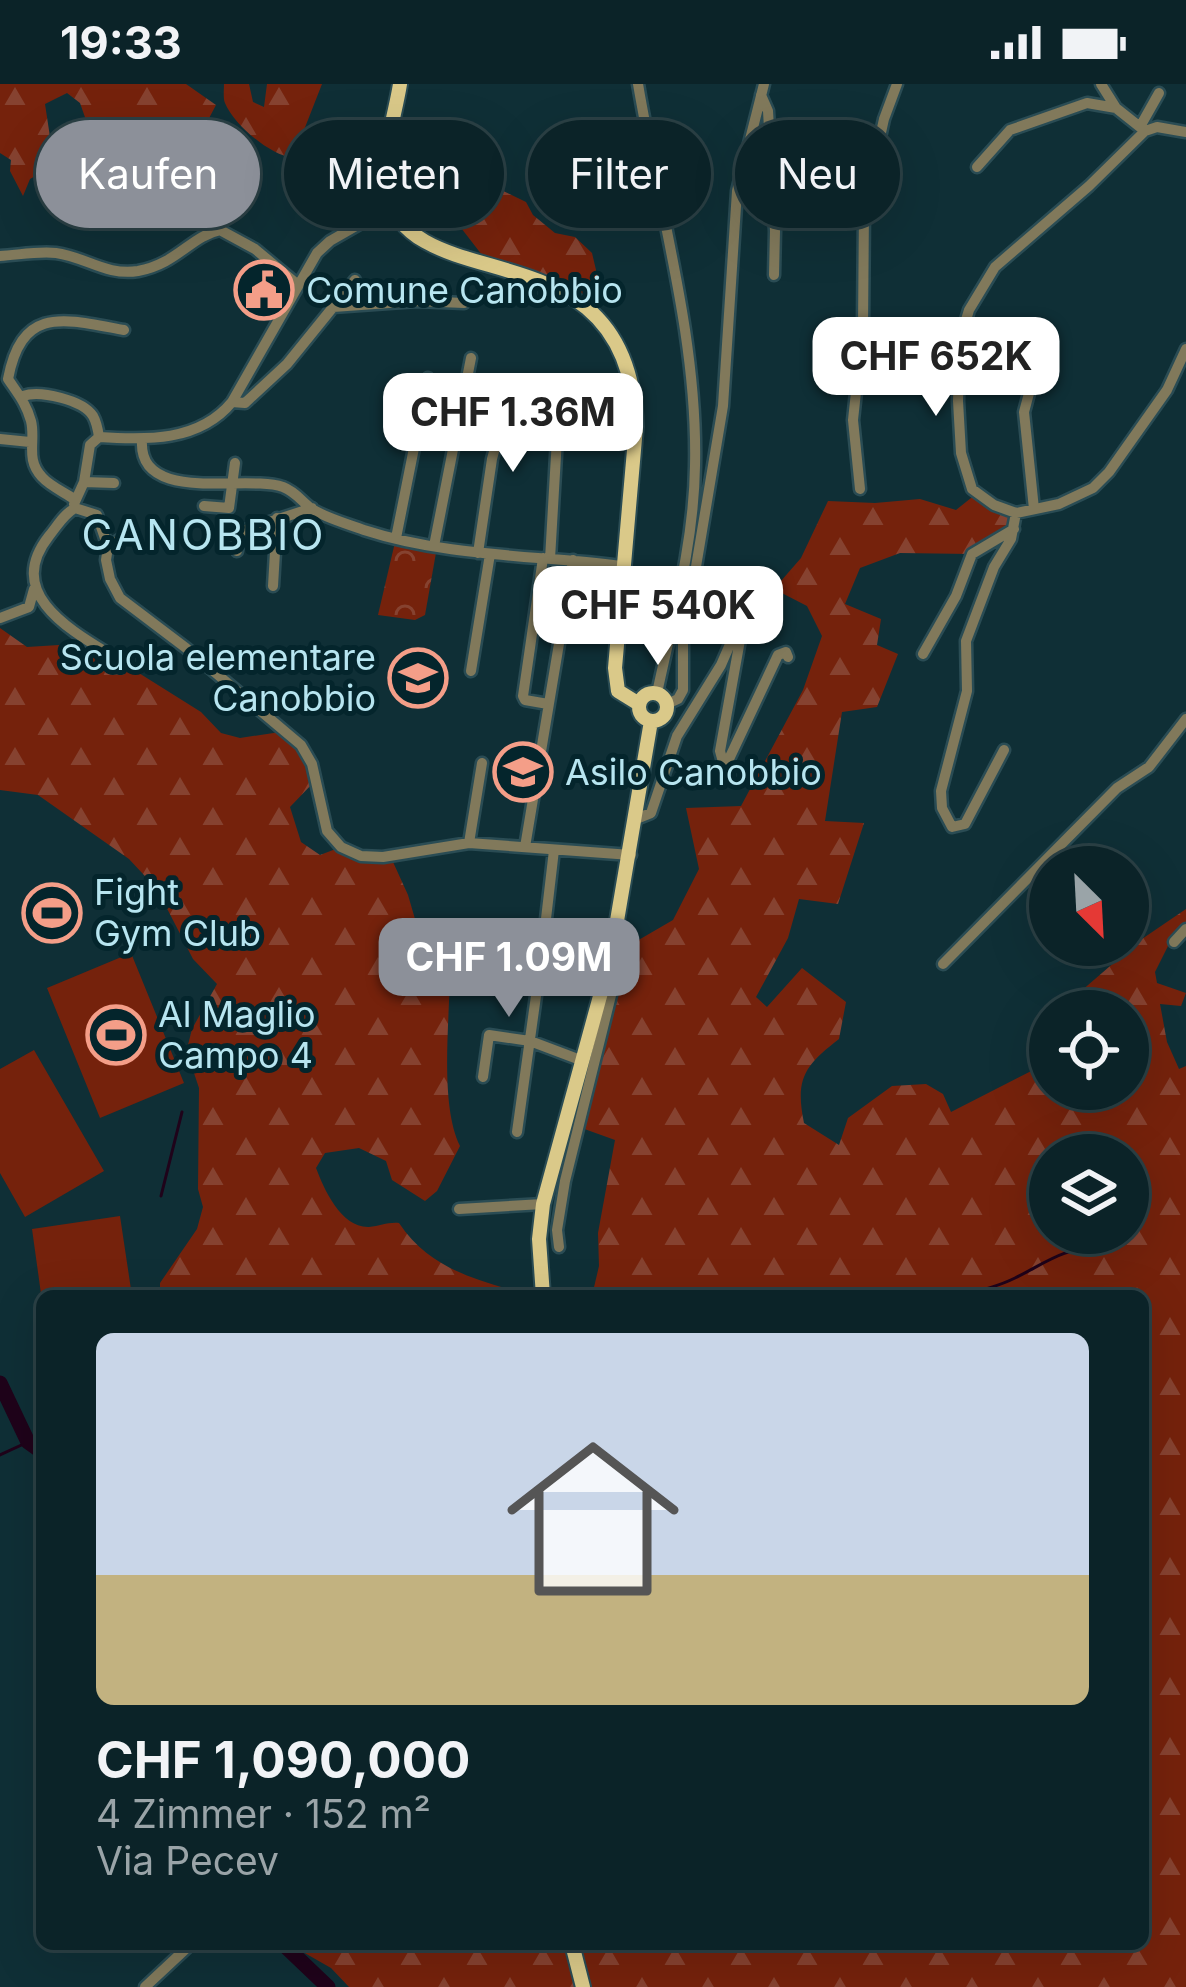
<!DOCTYPE html>
<html lang="de">
<meta charset="utf-8">
<style>
:root{--surface:#0b2328;--page:#192f34;--text:#f1f3f6;--muted:#9aa4a8;--line:#2b4045;--accent:#8c9099}
body{margin:0;font-family:Inter,sans-serif;background:var(--page);color:var(--text);height:100vh;display:flex;flex-direction:column;font-size:45px;white-space:nowrap}
*{box-sizing:border-box;margin:0}
p{font-size:39px;color:var(--muted)}
.icon{flex:none;width:66px;height:66px;fill:none;stroke:currentColor;stroke-width:2;stroke-linecap:round;stroke-linejoin:round}
.map{position:relative;flex:1;overflow:hidden}
.drawer{position:absolute;left:36px;top:1206px;width:1113px;height:660px;display:flex;flex-direction:column;background:var(--surface);border-radius:18px;box-shadow:0 12px 48px #0002,0 0 0 3px var(--line)}
.drawer>*{flex:none}
.hud{position:absolute;left:36px;top:36px;width:1116px;height:108px;display:flex;gap:24px}
.needle{width:78px;rotate:156deg}
.controls{position:absolute;left:1029px;top:762px;display:grid;gap:24px}
.controls a{display:grid;place-items:center;width:120px;height:120px;border-radius:50%;background:var(--surface);box-shadow:0 12px 48px #0002,0 0 0 3px var(--line);font-size:60px}
.price{position:absolute;translate:-50% -102px;padding:0 27px;border-radius:24px;background:#fff;color:#222;font-size:39px;line-height:78px;filter:drop-shadow(0 3px 6px #0008)}
.price::after{content:'';position:absolute;left:50%;top:72px;width:36px;height:27px;margin-left:-18px;background:inherit;clip-path:polygon(0 0,100% 0,50% 100%)}
.price.active{background:var(--accent);color:#fff}
ul{padding:0;list-style:none}
li{display:grid;align-content:center;gap:24px;height:636px;padding:0 60px}
li+li{border-top:3px solid var(--line)}
li span{display:grid;place-items:center;height:372px;border-radius:18px;color:#555}
li>.icon{margin-inline-start:auto}
span .icon{width:216px;height:216px;fill:#fffc;stroke-width:1}
li b{font-size:51px}
.pill{padding:0 42px;border-radius:54px;background:var(--surface);box-shadow:0 12px 48px #0002,0 0 0 3px var(--line);font-size:42px;line-height:108px}
.pill.active{background:var(--accent);color:#fff}
.status{display:flex;justify-content:space-between;align-items:center;height:84px;padding:0 60px;background:var(--surface);direction:ltr}
.status svg{height:33px;fill:currentColor}
.map>svg:first-child{display:block}
.forest{fill:url(#forest-firs);fill-rule:evenodd}
.park{fill:url(#park-crowns)}
.pitch{fill:#75220c}
.lines{fill:none;stroke-linecap:round;stroke-linejoin:round}
.stream{stroke:#1f031a;stroke-width:3}
.river{stroke:#1f031a;stroke-width:15}
.minor-casing{stroke:#2a4c54;stroke-width:15}
.major-casing{stroke:#2a4c54;stroke-width:18}
.minor{stroke:#81795b;stroke-width:10}
.major{stroke:#dac989;stroke-width:14}
.labels{text-anchor:middle;stroke-width:10;stroke-linejoin:round;paint-order:stroke}
.poi-label{font-size:36px;fill:#b7e5f0;stroke:#04252c;text-anchor:start}
.quarter-label{font-size:42px;letter-spacing:3px;fill:#b7e5f0;stroke:#04252c}
</style>
<div class="status"><b>19:33</b><svg viewBox="0 0 49 12"><path d="M0 12V9h3v3zM5 12V6h3v6zM10 12V3h3v9zM15 12V0h3v12zM26 1h20v11H26zM47 4h2v5h-2z"/></svg></div>
<div class="map">
<svg width="1186" height="1903" viewBox="0 0 1186 1903">
<defs>
<pattern id="forest-firs" width="22" height="20" patternUnits="userSpaceOnUse" patternTransform="scale(3)"><rect width="22" height="20" fill="#75220c"/><path d="M5 1l3.5 6h-7zM16 11l3.5 6h-7z" fill="#864230"/></pattern>
<pattern id="park-crowns" width="20" height="18" patternUnits="userSpaceOnUse" patternTransform="scale(3)"><rect width="20" height="18" fill="#75220c"/><path d="M2 6a3 3 0 1 1 6 0M12 15a3 3 0 1 1 6 0" fill="none" stroke="#864230"/></pattern>
</defs>
<rect width="100%" height="100%" fill="#0f2f36"/>
<path class="forest" d="M0,0H186L216,21L181,87L167,83L156,86V77L113,84V118L42,114L37,102L53,87L74,94L90,71L87,62L93,56L80,19L67,9L45,20L50,53L44,87L30,95L23,112L10,87L11,76L0,69Z
M224,0H249L253,18L264,23L267,0H322L293,74C270,71 234,41 225,19C223,15 224,5 224,0Z
M421,86L485,106L497,104L526,118L533,131L555,149L575,153L592,169L600,203L590,228L489,180L427,100Z
M976,410L1016,429L1014,445L972,470L900,469L860,484L845,520L881,535L877,561L898,570L877,623L842,628L825,737L864,739L838,820L799,815L788,854L756,913L767,923L802,884L846,918L839,955C804,982 795,995 804,1039L839,1061L848,1034L892,1002L926,1000L943,1010L951,1028L1047,979L1040,954L1050,939V1005H1128V927H1058L1139,857L1186,825V855L1172,854L1155,888L1157,899L1186,909L1181,922L1160,920L1167,958L1179,985L1186,982V1903H349L331,1884L289,1860H1143V1212H592L599,1182L598,1149L615,1056L565,1038L611,872L673,836L699,785L686,724L741,722L803,606L822,552L807,522L774,505L801,474L828,417L875,419L920,415L956,426ZM1050,1071H1128V1149H1050Z
M0,544L27,563L91,559L201,628L221,649L240,654L280,648L306,675L312,700L290,723L301,758L320,771L341,763L393,778L408,811L424,866L436,879L450,885C450,935 439,1019 460,1062L437,1107L425,1117L392,1096L386,1077L359,1064L325,1069L316,1084C324,1105 341,1144 369,1143C380,1142 388,1138 399,1139C426,1179 463,1192 508,1205L515,1212H160V1199L197,1145L203,1123L198,1105L199,1004L188,971V961L192,945L217,900L193,875L157,805L129,775L38,711L0,706Z"/>
<path class="park" d="M396,454L437,463L425,531L415,536L378,531Z"/>
<path class="pitch" d="M131,869L184,999L100,1034L47,904Z
M34,966L104,1087L25,1133L0,1089V985Z
M120,1132L132,1212H42V1217L32,1145Z"/>
<g class="lines">
<path class="stream" d="M161,1112L182,1028
M957,1212C976,1208 997,1203 1015,1194C1044,1180 1065,1162 1098,1165
M0,1371L28,1358"/>
<path class="river" d="M0,1299L28,1358L42,1368
M283,1860L328,1903"/>
<g class="minor-casing">
<path id="minor" d="M638,0C659,125 698,255 695,382C694,459 673,534 657,609
M1101,0L1116,24L1145,47
M761,11L768,27L775,147L774,191
M1141,41L1159,9
M1186,48L1157,43L1145,47L1089,102L995,183L969,226L960,256L958,317L961,369L972,405L994,421L1016,429L1059,420L1093,404L1109,388L1167,306L1186,265
M977,83L1010,46L1087,19L1116,24
M0,172C18,171 38,167 56,169C86,173 106,192 138,187C177,180 191,152 220,146L255,165L297,200
M333,223L417,217L464,219
M23,312C40,306 83,316 93,332C97,339 98,346 99,353
M232,318L245,319L287,280L355,196
M99,353C146,356 199,358 232,318L317,169L330,157L391,122
M0,355L30,358
M142,356C138,421 244,390 283,403C296,408 301,417 312,425C326,434 348,440 364,446C447,473 536,471 622,482
M84,398L114,399
M860,405L853,336L863,243L864,125L884,35L897,0
M74,415C64,408 50,402 42,393C25,375 36,357 31,337C26,319 18,310 8,295C22,221 64,235 124,246
M74,420L84,398L90,361L99,353
M204,422L229,424L235,379
M75,424L97,431L108,463L106,476L110,495L120,514L186,564L301,661L312,680L327,747L341,763L361,772L383,773L469,759L631,771
M75,424C63,431 58,441 49,452C1,513 78,550 122,578
M1034,425L1024,328L1036,283
M396,454L428,294
M434,462L471,274
M108,463L129,450
M237,467L239,448L312,424
M478,469L492,375L511,305
M543,474L523,612L525,616L548,620
M550,475L558,337
M273,502L277,434
M0,534L29,523L34,505
M923,570L956,512L972,470L1014,445
M471,587L490,470
M667,620L678,615L683,606V560L723,322L737,107L764,0
M1004,666L965,740L952,743L942,724L941,707L967,607L966,557L994,483L1011,455L1016,429
M636,735L651,729L677,652L721,581L734,551L740,552V556L720,667L723,678L729,675L778,571L786,568L788,573
M469,759L482,679
M525,763L573,476
M1174,858L1186,845
M542,869L554,766
M446,879L481,863L542,869L517,1048
M943,880L1117,704L1149,683L1186,635
M483,993L489,951L530,957L583,977
M459,1125L543,1120
M559,1163L557,1146L565,1097L618,883L611,872
M145,1903L191,1860"/>
</g>
<g class="major-casing">
<path id="major" d="M400,0C395,33 379,77 387,110C415,219 630,137 636,343L615,584L618,607L639,620
M639 623a14 14 0 1 1 28 0a14 14 0 1 1-28 0Z
M543,1212L539,1155L543,1120L611,872L651,637
M572,1860L583,1903"/>
</g>
<use href="#minor" class="minor"/>
<use href="#major" class="major"/>
</g>
<defs>
<g id="civic-ring" transform="scale(3)"><circle r="9.5" fill="#04252c" stroke="#f49e88" stroke-width="1.5"/><path d="M-.6-6.5H3V-4.5H.6V-3L4-1V1h2V6H-6V1h2V-1L-.6-3ZM-1.2 2.5V6h2.4V2.5Z" fill="#f49e88"/></g>
<g id="school-ring" transform="scale(3)"><circle r="9.5" fill="#04252c" stroke="#f49e88" stroke-width="1.5"/><path d="M0-5L7-2L0 1L-7-2ZM-4 1L0 2.5L4 1V4Q0 6-4 4Z" fill="#f49e88"/></g>
<g id="stadium-ring" transform="scale(3)"><circle r="9.5" fill="#04252c" stroke="#f49e88" stroke-width="1.5"/><path d="M0-5a6.5 5 0 1 0 0 10a6.5 5 0 1 0 0-10ZM-3.5-1.8h7v3.6h-7Z" fill="#f49e88"/></g>
</defs>
<g fill-rule="evenodd">
<use href="#civic-ring" x="264" y="206"/>
<use href="#school-ring" x="418" y="594"/>
<use href="#school-ring" x="523" y="688"/>
<use href="#stadium-ring" x="52" y="829"/>
<use href="#stadium-ring" x="116" y="951"/>
</g>
<g class="labels">
<g class="poi-label">
<text x="306" y="219">Comune Canobbio</text>
<text x="376" y="586" text-anchor="end">Scuola elementare<tspan x="376" dy="41">Canobbio</tspan></text>
<text x="565" y="701">Asilo Canobbio</text>
<text x="94" y="821">Fight<tspan x="94" dy="41">Gym Club</tspan></text>
<text x="158" y="943">Al Maglio<tspan x="158" dy="41">Campo 4</tspan></text>
</g>
<g class="quarter-label">
<text x="204" y="466">CANOBBIO</text>
</g>
</g>
</svg>
<div class="controls">
<a><svg class="needle" viewBox="-14 -14 28 28"><path d="M0-13l5 13h-10z" fill="#e53935"/><path d="M0 13l5-13h-10z" fill="#9aa4a8"/></svg></a>
<a><svg class="icon" aria-label="locate" viewBox="0 0 24 24"><circle cx="12" cy="12" r="6"/><path d="M12 2v4M12 18v4M2 12h4M18 12h4"/></svg></a>
<a><svg class="icon" aria-label="layers" viewBox="0 0 24 24"><path d="M12 4l9 5-9 5-9-5zM3 14l9 5 9-5"/></svg></a>
</div>
<b class="price" style="left:936px;top:335px">CHF 652K</b>
<b class="price" style="left:513px;top:391px">CHF 1.36M</b>
<b class="price" style="left:658px;top:584px">CHF 540K</b>
<b class="price active" style="left:509px;top:936px">CHF 1.09M</b>
<div class="hud">
<a class="pill active">Kaufen</a>
<a class="pill">Mieten</a>
<a class="pill">Filter</a>
<a class="pill">Neu</a>
</div>
<section class="drawer">
<ul>
<li><span style="background:linear-gradient(#c9d6e8 65%,#c2b280 0)"><svg class="icon" aria-label="home" viewBox="0 0 24 24"><path d="M3 11l9-7 9 7M6 9v11h12V9"/></svg></span><div><b>CHF 1,090,000</b><p>4 Zimmer · 152 m²</p><p>Via Pecev</p></div></li>
</ul>
</section>
</div>
